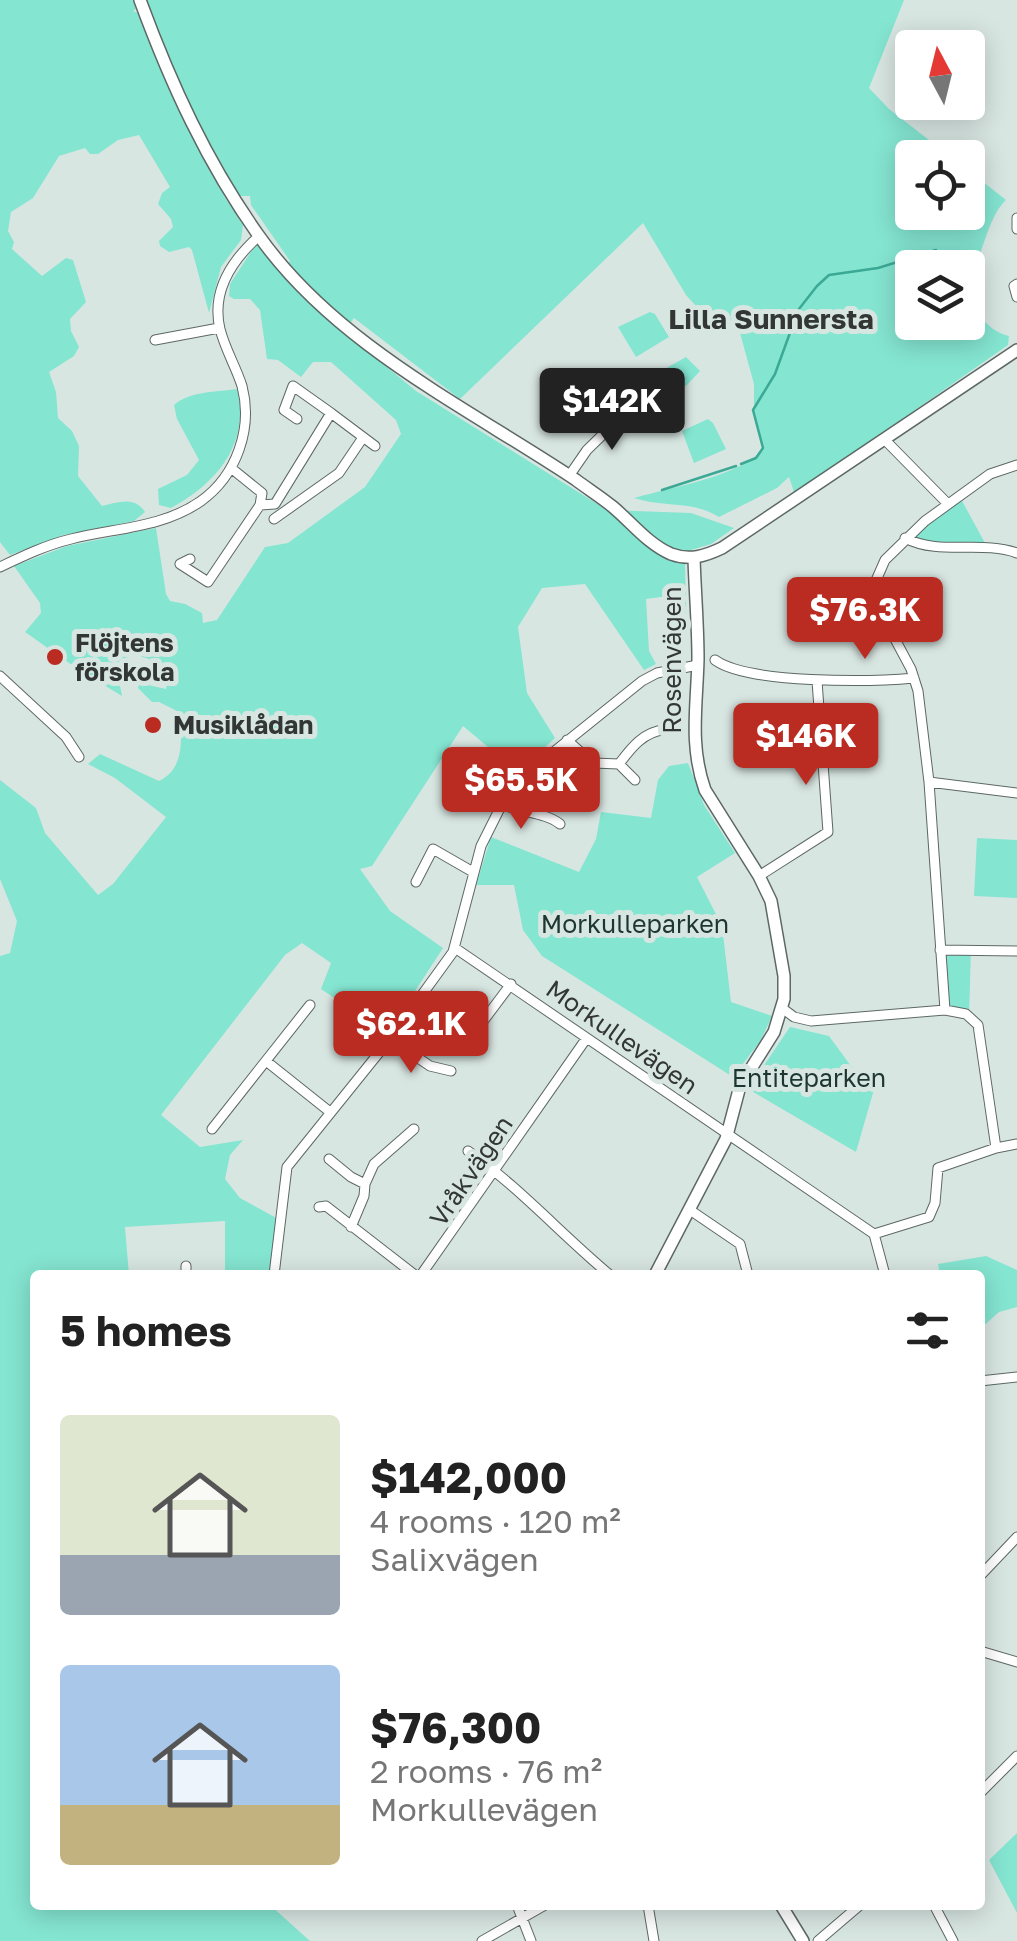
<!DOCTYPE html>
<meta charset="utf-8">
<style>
:root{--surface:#fff;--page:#f6f6f6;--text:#222;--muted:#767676;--accent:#ba2c22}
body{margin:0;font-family:"Golos Text",sans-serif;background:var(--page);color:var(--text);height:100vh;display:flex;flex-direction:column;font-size:38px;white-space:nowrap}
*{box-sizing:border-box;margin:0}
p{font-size:32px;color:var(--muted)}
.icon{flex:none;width:55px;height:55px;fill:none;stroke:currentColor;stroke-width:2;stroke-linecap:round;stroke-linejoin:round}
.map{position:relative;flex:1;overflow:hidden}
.sheet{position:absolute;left:30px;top:1270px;width:955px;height:640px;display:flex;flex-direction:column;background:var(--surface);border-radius:10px;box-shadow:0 5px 25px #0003}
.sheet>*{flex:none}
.needle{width:65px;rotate:353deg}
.fabs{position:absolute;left:895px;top:30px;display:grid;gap:20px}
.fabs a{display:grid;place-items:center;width:90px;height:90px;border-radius:10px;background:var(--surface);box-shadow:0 5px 25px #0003;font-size:50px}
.price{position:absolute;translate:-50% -85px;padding:0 22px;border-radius:10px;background:var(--accent);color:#fff;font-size:32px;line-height:65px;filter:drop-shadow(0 2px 5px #0008)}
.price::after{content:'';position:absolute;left:50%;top:60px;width:30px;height:22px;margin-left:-15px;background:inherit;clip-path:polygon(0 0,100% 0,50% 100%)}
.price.active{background:#222;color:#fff}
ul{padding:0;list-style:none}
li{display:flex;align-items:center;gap:30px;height:250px;padding:0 30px}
li span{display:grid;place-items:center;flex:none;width:280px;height:200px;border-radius:10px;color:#555}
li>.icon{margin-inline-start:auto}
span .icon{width:120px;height:120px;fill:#fffc;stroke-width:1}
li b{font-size:42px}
h2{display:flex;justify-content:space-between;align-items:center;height:120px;padding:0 30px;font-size:42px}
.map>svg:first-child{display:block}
.green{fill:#84e5d1}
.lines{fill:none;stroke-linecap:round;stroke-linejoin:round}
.stream{stroke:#3ba995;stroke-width:2.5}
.minor-casing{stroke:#5d6865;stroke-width:11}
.tertiary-casing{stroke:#5d6865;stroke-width:14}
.minor{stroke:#fff;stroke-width:9}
.tertiary{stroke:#fff;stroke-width:11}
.poi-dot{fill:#ba2c22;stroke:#d8e6e2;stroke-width:4}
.labels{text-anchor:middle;stroke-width:10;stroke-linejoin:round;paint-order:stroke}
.poi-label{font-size:25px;font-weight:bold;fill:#323736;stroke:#d8e6e2;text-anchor:start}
.street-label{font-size:25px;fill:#323736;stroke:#d8e6e2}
.park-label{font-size:25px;fill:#1e3631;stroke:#d8e6e2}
.neighbourhood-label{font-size:28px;font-weight:bold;fill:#323736;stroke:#d8e6e2}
</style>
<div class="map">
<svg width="1017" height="1941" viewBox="0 0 1017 1941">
<rect width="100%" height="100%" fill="#d8e6e2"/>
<path class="green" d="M0,0H133L136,9L133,11L150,18L144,0H904L869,88L889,109L951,157L912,158V212H968V170L1006,200C988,217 985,249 972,271L968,273V268H912V322H968V299C979,316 989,331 1009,336L1008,345L805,487L794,492L789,477L777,488L719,517C692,500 664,508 634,498C665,489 746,475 763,448L754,416V384L737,322L705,316L686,295L643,223L460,399L354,318L344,332L416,391L607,510L691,513L734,528L711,544L691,550L685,562L686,613L668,596L646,599L649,651L656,664L644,670L585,584L542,588L518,627L527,693L555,738L518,772L463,726L372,866L360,869L390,911L443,948L404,1008L363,1017L321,989L331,963L302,943L285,955L161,1115L200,1147L243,1140L230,1155L225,1179L240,1198L280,1220L274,1275H225V1221L125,1227L129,1275H35V1905H270L310,1941H0V956L10,953L17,921L0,879V780L36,808L45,833L98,895L113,884L166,817L115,778L88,764L100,754L159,781C185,769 182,737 179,712L159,702H152L138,688L139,683L166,689L170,671L163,664L129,652L118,676L122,696L79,670L25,632L41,613L40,603L14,566L67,546L156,528L166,594L170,601L185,604L202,613L203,623L217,620L265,547L288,543L365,487L401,434L396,420L331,362H313L301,377L278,360L267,359L260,310L250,299H234L229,296L230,284L256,244L283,274L290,261L251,205L250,196H224L243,225L241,240L221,267L209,313L192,250L189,247L169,252L160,246L159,241L173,227L171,219L158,204L162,193L170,187L139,135L118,140L98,154H90L85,148L59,156L33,198L11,212L8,231L14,242L12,249L42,276L66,258L73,260L86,302L70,319L71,331L79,347L74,356L49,372L56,392L58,418L72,431L79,446L78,476L102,506C118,502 135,496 145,512L134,521L63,535L10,555L0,542Z
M650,312L655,314L669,337L636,357L618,327Z
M686,357L700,371L687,385L660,400L652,385L642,391L638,384Z
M237,389C251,443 216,484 171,508L159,505L158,489L187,475L199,460L177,419L174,405C190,391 216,392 237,389Z
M708,419L713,423L726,449L694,463L682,431Z
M961,499L985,543L931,542L912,537Z
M688,763L704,805L735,853L697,877L722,926L731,1002L772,1016L761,1040L733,1077L542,956L523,930L514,885H476L491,837L579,872L596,839L601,812L651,818L658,780L669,766Z
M977,838L1017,840V898L974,896Z
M971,949L969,1017L945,1010L940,950Z
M790,1027L829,1036L856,1073L877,1079L856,1152L748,1089Z
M986,1256L1017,1270V1307L999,1312L980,1329V1275H940L938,1264Z
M1017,1833V1913L989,1860Z"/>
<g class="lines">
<path class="stream" d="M788,323L817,286L829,275L878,268L936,250
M741,464L756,458L763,448L753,410L775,374L791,330
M662,490L736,466"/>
<g class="minor-casing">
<path id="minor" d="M1017,218V229
M1017,284L1014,286L1017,297
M155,340L219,328
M331,413L375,446
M885,440L947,503
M569,476L587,450L629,409
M260,505L275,504L331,413L293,386L284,410L297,419
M274,519L339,473L362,439
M905,538C940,556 981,540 1017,553
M190,559L180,564L208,582L260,505L262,493L231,468
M0,567C23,556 46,545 71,539C114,528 163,528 201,501C237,475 253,428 242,386C236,367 225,349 220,329C211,291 232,260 259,236
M715,660C748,684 871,682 914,678
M0,676L66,737L79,757
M567,740L593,763L619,764L635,780
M619,764C631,748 644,731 665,730
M929,782L1017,793
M468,786L499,810
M502,804C520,813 545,812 560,824
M759,876L828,832L817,681
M416,882L433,849L473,872
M455,948L874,1234L885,1275
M940,950L1017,951
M782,1008L794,1017L811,1021L945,1010
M469,1033L484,1020L511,984
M390,1039L430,1066L451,1071
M266,1061L330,1112
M212,1129L310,1005
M996,1148L978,1025L966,1014L945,1010L929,782L918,691L911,669L880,611L874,585L885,560L925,521L990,474L1017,465
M468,1151C519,1187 562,1235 610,1275
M329,1159L351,1177L365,1184L364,1196L351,1227
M365,1184L374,1164L414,1129
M319,1207L326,1206L415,1275
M690,1210L740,1244L748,1275
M874,1234L929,1217L935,1203L938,1168L996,1148L1017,1144
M186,1266V1275
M274,1275L287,1167L390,1039L453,952L481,846L502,804L525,775L642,681L657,673L698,665
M421,1275L586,1039
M980,1381L1017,1377
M980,1576L1017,1537
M980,1651L1017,1662
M980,1793L1017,1756
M517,1905L531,1941
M648,1905L654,1941
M934,1905L953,1941
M482,1941L545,1905
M818,1941L860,1905"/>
</g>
<g class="tertiary-casing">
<path id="tertiary" d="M140,0C171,84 207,163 259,236C336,345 468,408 576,480C588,489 601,497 613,507C632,523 648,544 671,554C690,561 705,556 722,548L1017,350
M655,1275L726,1139L740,1086L774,1032L784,999V976L771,901L759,876L705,790C689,745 697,705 698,659C698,625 695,591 694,558
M781,1905L803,1941"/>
</g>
<use href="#minor" class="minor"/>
<use href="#tertiary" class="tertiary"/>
</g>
<g class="poi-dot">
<circle cx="55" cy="657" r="10"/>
<circle cx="153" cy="725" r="10"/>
</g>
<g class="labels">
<g class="poi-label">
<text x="75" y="652">Flöjtens<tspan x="75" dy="29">förskola</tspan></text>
<text x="173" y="734">Musiklådan</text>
</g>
<g class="street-label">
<text transform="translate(672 660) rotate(-90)" y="9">Rosenvägen</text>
<text transform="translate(622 1037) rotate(35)" y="9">Morkullevägen</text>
<text transform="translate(471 1171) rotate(-56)" y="9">Vråkvägen</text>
</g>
<g class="park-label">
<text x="635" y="933">Morkulleparken</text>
<text x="809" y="1087">Entiteparken</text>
</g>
<g class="neighbourhood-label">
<text x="771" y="329">Lilla Sunnersta</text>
</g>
</g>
</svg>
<div class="fabs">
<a><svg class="needle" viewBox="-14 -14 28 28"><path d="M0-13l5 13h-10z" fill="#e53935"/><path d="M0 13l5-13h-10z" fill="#767676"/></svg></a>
<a><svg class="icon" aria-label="locate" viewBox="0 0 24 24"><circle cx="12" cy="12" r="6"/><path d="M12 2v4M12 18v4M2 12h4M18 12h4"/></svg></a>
<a><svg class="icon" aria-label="layers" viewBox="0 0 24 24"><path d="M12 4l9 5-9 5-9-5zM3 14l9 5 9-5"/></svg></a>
</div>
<b class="price active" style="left:612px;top:453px">$142K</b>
<b class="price" style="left:865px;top:662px">$76.3K</b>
<b class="price" style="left:806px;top:788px">$146K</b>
<b class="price" style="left:521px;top:832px">$65.5K</b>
<b class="price" style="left:411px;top:1076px">$62.1K</b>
<section class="sheet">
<h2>5 homes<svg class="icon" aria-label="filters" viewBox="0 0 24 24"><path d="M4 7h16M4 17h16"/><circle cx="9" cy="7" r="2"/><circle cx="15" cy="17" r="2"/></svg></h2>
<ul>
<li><span style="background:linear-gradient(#dfe7d0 70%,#9aa5b1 0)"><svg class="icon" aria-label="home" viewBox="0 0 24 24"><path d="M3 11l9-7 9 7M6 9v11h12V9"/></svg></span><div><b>$142,000</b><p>4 rooms · 120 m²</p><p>Salixvägen</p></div></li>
<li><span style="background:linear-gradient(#a9c7e8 70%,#c2b280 0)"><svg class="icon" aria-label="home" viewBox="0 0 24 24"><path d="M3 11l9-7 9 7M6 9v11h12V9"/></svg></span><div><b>$76,300</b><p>2 rooms · 76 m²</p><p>Morkullevägen</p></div></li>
</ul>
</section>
</div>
